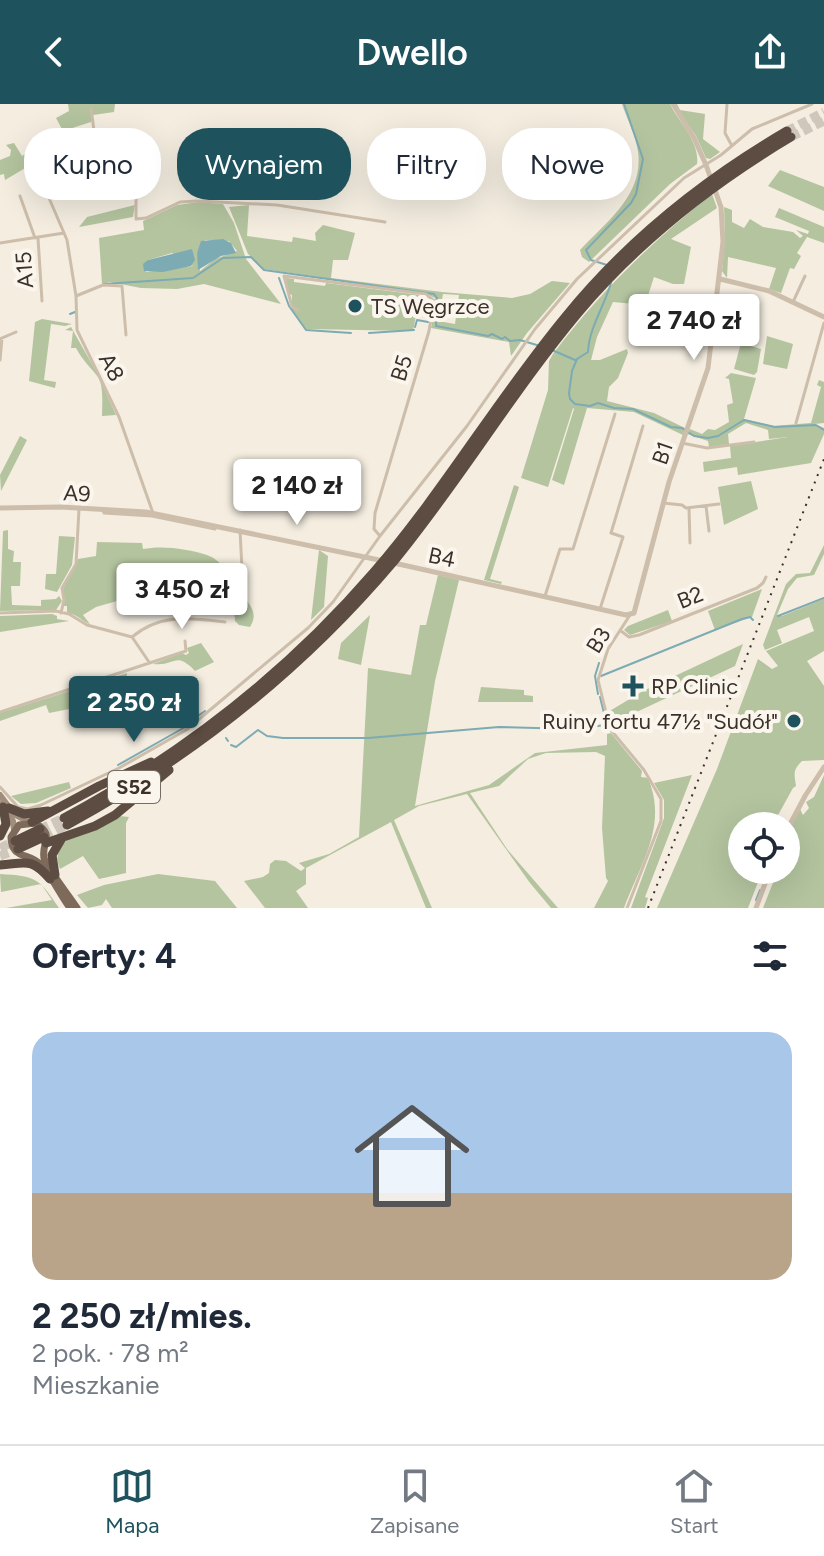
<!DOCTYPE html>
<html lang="pl">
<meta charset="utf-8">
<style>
:root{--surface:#fff;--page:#f2f2f3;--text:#1f2937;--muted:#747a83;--line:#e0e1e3;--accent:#1e535e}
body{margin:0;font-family:Figtree,sans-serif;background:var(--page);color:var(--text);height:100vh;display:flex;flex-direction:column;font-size:30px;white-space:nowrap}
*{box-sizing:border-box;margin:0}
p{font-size:26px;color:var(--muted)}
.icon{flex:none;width:44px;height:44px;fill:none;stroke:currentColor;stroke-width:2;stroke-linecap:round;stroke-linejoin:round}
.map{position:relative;height:804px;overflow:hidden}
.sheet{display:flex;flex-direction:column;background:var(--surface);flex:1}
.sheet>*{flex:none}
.top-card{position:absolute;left:24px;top:24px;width:776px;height:72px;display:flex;gap:16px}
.fabs{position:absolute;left:728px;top:708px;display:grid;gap:16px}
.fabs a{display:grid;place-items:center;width:72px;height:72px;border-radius:50%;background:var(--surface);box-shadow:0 8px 32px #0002;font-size:40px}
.price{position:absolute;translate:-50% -68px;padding:0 18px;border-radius:8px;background:#fff;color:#222;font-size:26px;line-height:52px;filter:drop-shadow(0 2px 4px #0008)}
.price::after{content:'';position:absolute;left:50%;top:48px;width:24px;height:18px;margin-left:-12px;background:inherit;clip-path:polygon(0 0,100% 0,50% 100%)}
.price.on{background:var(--accent);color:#fff}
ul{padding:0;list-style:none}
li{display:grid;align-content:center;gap:16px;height:424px;padding:0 32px}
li+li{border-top:2px solid var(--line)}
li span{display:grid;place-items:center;height:248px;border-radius:24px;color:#555}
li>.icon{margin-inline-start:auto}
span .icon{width:144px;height:144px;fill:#fffc;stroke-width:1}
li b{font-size:34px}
h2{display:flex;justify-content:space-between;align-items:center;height:96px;padding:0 32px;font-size:34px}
.chip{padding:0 28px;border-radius:32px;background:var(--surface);box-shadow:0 8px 32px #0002;font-size:28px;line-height:72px}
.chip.on{background:var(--accent);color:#fff}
header{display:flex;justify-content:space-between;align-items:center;height:104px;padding:0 32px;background:var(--accent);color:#fff;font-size:36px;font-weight:600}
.dock{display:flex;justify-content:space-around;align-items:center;height:112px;border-top:2px solid var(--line);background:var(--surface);font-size:22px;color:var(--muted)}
.dock a{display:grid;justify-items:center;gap:4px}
.dock .on{color:var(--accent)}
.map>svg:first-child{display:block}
.green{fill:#b4c49f;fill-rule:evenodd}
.water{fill:#7dabb3}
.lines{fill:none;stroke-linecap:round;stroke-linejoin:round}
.stream{stroke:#7dabb3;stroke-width:2}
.motorway-tunnel{stroke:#cfc7bc;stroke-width:9;stroke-dasharray:9 4.5;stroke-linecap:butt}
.minor{stroke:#cdbeab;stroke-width:3}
.tertiary{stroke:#cdbeab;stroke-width:5}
.secondary{stroke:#a18d7c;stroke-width:6}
.primary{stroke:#7d6a5b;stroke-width:7}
.motorway{stroke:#5c4c41;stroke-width:9}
.rail{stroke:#3b312a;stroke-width:2;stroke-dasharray:2 6;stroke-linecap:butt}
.poi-dot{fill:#1e535e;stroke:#fbf6ed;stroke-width:3}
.labels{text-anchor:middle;stroke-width:8;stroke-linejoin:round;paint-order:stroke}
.shield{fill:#fbf6ed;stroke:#756c64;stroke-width:2}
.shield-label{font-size:20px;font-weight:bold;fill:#3b312a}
.street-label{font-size:22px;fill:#3b312a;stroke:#fbf6ed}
.poi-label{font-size:22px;fill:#3b312a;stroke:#fbf6ed;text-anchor:start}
</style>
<header><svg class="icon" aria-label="back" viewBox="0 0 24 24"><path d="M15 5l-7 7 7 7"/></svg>Dwello<svg class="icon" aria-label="share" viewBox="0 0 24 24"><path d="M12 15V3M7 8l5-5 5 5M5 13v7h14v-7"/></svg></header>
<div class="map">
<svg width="824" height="804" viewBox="0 0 824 804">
<rect width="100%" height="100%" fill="#f4ede0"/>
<path class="green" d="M68,0H115L114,8L93,11L91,18L63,27L56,14L69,7Z
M622,0H670C679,18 700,38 697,60L670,80L589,158L582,153L580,146C606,118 644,91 638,48C636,32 627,15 622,0Z
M674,0H677L680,6L705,10L703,35L720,48L710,55L706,54L696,32Z
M14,39L22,52L33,45L37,64L31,68L27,63L5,76L4,70L0,71V56L10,52L11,46L6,41Z
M118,42L124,79L131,84L137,85V91L121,82L102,76L98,44Z
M780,66L824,83V107L768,82Z
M99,75L104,82L121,85L110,91L100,88L95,92L82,87L71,96L58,83Z
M712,90L717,104L671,135L691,143L684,180H673L654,173L645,201L613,198L597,233L591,256H600L627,245L628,249L618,274L609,283L607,297L654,309L685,324L683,331L634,308L587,304L564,381L552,376L574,305L573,304L548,383L521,374L548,286L549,257L553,250C599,189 652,137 712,90Z
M199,98L223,100L234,119L246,155L281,200L204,180L177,185L141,184L110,178L102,180L99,134L144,126L143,117L177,101ZM205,136L229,137L237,147L215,155L200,167L197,149ZM172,149L193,162L146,168L148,156Z
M135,101L133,113L79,123L87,113Z
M249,101L247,132L292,138L293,133L316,137L315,129L323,121L355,129L348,156H333L331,174L442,188L512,194L530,190L552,177L570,179L527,229L511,252L509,238L431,224L434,209L439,210L438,217L455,220L459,191L443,190L440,206L436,205L435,194L425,189L264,165L248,150L229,103Z
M724,103L732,106V118L744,124L750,115L763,123L793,128L800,134L803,132L796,126L808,130L809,127L775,113L779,104L824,123V139L807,133L797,149L801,152L794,165L790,164L781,189L769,185L776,164L728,153L727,174L722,167L725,134Z
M286,174L294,175V178L325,182L326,179L420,191L413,227L306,225L291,204L292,191L289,190Z
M42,215L72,220L65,222L51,220L44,276L56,278L55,284L29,277L35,218Z
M71,223L97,269L116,311L102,312C102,302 104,282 98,273C92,265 82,256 76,244H71L73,227L65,226Z
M767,232L793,240L787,265L763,260Z
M741,239L761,245L757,268L754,271L734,265Z
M731,269L756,274L744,315L773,322L811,319L821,283L817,281L819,276L824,278V319L814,320L824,324V330L811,359L738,371L737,363L704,368L703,358L731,354L730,342L788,333L769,335L768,326L746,319L728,330L729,340L709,343L708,337L687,330L690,325L702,330L708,325L715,326L729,318L727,301L733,299L729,275L725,274Z
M20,332L27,336L1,387L0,371Z
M751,377L758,405L724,421L718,383Z
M514,381L519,383L490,475L502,478L501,480L484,476Z
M8,426V445L14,447L13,458H21L20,482H11L12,501L41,502V496L56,495L59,492L62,497L56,506L0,507L3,427Z
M59,432L75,433L72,461L57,488L45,485L46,470H56Z
M97,438L142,439L143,445C162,441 189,445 207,451C223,457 218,465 241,466C240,471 239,475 239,480C241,497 262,504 250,523L239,521L235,517L234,505L182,492L178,485L133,487L131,493L96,503L83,511L90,520C81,517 78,510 67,509V502H64L63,485L78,455L96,452Z
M824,441V450L814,471L797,474L788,485L777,511L782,512L824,495V547L807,557L824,582V656L802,657C793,666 794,669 796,682L793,684L772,722H742V766H758L760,773L748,804H657L717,665L758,555L772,565L778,562L766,547L814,527L809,513L777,526L782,539L765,546L763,541L786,480L796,470L810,469Z
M319,446L328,452L324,503L311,516Z
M438,471L459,476L435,577L415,702L489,681L535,649L607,641V630L611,629L642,667L641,673L648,674C668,722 641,759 624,804H594L608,777L606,774L602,724L605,652L596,648L546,649L528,655L499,682L470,689L507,745L558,804H551L530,779L467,690L419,702L394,716L432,804H426L391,718L306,764V780L296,787L308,804H265L244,777L263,773L269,769L270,760L275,756L286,757L301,767L305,764L299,759L329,750L359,733L368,564L411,571L420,521H426Z
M762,485L752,513L715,526L708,507Z
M668,506L672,517L630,531L624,526L628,522Z
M52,510L57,512V515L69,517L0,528V512Z
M370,511L361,561L338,555L341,539Z
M201,539L214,558L195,567C175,546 175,563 153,560L182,549L186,551L189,549L187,544Z
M743,540L735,562L613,619L608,608L643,587Z
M127,569L125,594L49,609L46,601L0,617V609Z
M481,583L524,586V591L533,592V598H478Z
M692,671L645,793L648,794L645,804H631L664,714V696L654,679Z
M824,671V804H763L778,766H786V741L792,726L790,725L800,705L803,711L809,704L806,698L814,693Z
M69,678L71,684L36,699L21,700L11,692Z
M120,712L129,713L126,719V769L99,775L83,752L60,765C45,732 98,722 120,712Z
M0,770C36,772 39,774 59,804H6L52,796L41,780L1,788Z
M158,770L215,777L237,804H112L106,795L102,801L88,804L77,791L104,781Z"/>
<path class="water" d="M223,135L231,139L236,149L221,152L198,166L197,149L201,137Z
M192,145L195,156L191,162L163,168L144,167L143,160L148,156Z"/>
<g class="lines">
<path class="stream" d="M607,161L591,156L586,146L631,99L636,90L643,55L624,0
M279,174L289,202L306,226L351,229
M611,179C604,203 589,224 588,248L577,255L572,267L569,289L570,295L575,300L590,302L598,299L614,304L633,305L671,323L682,324L694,332L708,334L718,332L744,316L775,323L816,321L824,326
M104,180L193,174L223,154L251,153L264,166L434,190L437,194L436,222L488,232L492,230L502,235L505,233L510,237L520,236L540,242
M70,210L75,208
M415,223L417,216L428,218
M369,229L414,226
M552,246L575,256
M778,512L824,494
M601,572L742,515L750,513L753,516
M598,590L595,572L599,559
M600,593L604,609
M179,603V617L183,622L205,607
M226,634L228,637
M231,641L236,643L258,626L267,632L283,634H368L499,623L573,625L606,621L605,612
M118,661L187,622L189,617
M756,796L760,786"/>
<path class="motorway-tunnel" d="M787,27L824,8
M791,33L824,17
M40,725L64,714
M44,733L67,721
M0,744L15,737
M0,752L18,745"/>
<path class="minor" d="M727,0L725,29L732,42
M91,4L100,73C82,76 56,74 49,94L67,136L76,192L77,226L119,313L153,409
M100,73L105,81L120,83L136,91V115L146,114L180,98L197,97L277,101L385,118
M20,92L35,134
M38,134L42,197
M0,139L64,129
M76,192L103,181L122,182L126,231
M793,198L805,172
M298,206L292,203L284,172L426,190L434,197L429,227L375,409L374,425L380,432
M0,235L16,228
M0,256L2,234
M796,319L824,219
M682,339L707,344L754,338
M663,399L682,401L686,404L719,400
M706,402L709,427
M689,404L690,439
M103,406L104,409L152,412L215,425
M240,426L242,465
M545,492L560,445H573L615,310
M600,505L623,433L611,429L643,322
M0,509L56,507L69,510L87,521L132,533L149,558
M61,509L64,496L62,484L76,460L79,405
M621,527L629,533L639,531L757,484L763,479L766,473
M132,533C160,509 191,514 225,518
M0,608L186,547L185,537
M0,683L18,703L28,705L41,701L119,664L186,626L308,524L333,498L380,432L467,322L535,225L577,175L684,74L721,51L752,25L812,0
M627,804L661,717V695L644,666L610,625L598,576L608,545L630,511"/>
<path class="tertiary" d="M720,175L769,187L824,213
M0,404L61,403L146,408L384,457
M394,459L626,511L634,509L669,378L708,264L723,138L721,103L706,61L694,34L673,0
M786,728L805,692L824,663
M756,804L770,766"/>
<path class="secondary" d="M0,691L14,710L29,718
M0,700L13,717L14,726"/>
<path class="primary" d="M70,804C60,790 52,773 41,761C30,748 11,756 11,733L19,721L35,719C56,731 41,738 44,754C47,764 70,793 77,804"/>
<path class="motorway" d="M9,704L24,710L48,707
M64,714C181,651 287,569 374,468C444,387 498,294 566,212C628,136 703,76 787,27
M32,718L99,682L151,658
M67,721C192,653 302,566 394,457C459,378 512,288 578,209C638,138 710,81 791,33
M0,732L6,720L3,703
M15,737L40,725
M46,739L95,722L115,711L169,666
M18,745L44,733
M0,761C26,759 31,753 50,775
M55,771L52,751L62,734"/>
<path class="rail" d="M648,804L824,355"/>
</g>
<g class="poi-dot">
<circle cx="355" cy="202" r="8"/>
<path d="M629 570h8v8h8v8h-8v8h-8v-8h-8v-8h8z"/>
<circle cx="794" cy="617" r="8"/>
</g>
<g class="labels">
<rect class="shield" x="108" y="667" width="52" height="32" rx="6"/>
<g class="shield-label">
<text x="134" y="690">S52</text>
</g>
<g class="street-label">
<text transform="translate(24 166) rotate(-94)" y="8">A15</text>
<text transform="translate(112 263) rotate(62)" y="8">A8</text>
<text transform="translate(401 264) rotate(-73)" y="8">B5</text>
<text transform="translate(662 349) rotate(-71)" y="8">B1</text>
<text transform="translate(77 389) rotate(3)" y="8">A9</text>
<text transform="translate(442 453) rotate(12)" y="8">B4</text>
<text transform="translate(690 493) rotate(-22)" y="8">B2</text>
<text transform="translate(598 536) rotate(-59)" y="8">B3</text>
</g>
<g class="poi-label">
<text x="371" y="210">TS Węgrzce</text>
<text x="651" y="590">RP Clinic</text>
<text x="778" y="625" text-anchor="end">Ruiny fortu 47½ "Sudół"</text>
</g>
</g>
</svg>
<div class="fabs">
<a><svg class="icon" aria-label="locate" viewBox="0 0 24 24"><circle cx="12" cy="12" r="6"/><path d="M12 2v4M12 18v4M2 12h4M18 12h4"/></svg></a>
</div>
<b class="price" style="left:694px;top:258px">2 740 zł</b>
<b class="price" style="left:297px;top:423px">2 140 zł</b>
<b class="price" style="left:182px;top:527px">3 450 zł</b>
<b class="price on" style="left:134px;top:640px">2 250 zł</b>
<div class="top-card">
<a class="chip">Kupno</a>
<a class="chip on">Wynajem</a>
<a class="chip">Filtry</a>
<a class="chip">Nowe</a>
</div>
</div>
<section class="sheet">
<h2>Oferty: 4<svg class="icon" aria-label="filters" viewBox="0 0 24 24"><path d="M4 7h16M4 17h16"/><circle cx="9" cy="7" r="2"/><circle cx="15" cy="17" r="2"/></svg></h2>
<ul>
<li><span style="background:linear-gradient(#a9c7e8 65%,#b9a48a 0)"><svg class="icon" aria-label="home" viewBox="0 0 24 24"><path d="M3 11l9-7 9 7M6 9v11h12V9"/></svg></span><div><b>2 250 zł/mies.</b><p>2 pok. · 78 m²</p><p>Mieszkanie</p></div></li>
</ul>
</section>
<nav class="dock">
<a class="on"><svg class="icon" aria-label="map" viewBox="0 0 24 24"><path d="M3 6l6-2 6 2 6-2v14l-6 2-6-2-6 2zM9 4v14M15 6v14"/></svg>Mapa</a>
<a><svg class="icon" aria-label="saved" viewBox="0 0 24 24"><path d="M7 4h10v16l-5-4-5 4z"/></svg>Zapisane</a>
<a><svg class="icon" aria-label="home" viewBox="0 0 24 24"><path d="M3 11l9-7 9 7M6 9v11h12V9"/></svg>Start</a>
</nav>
